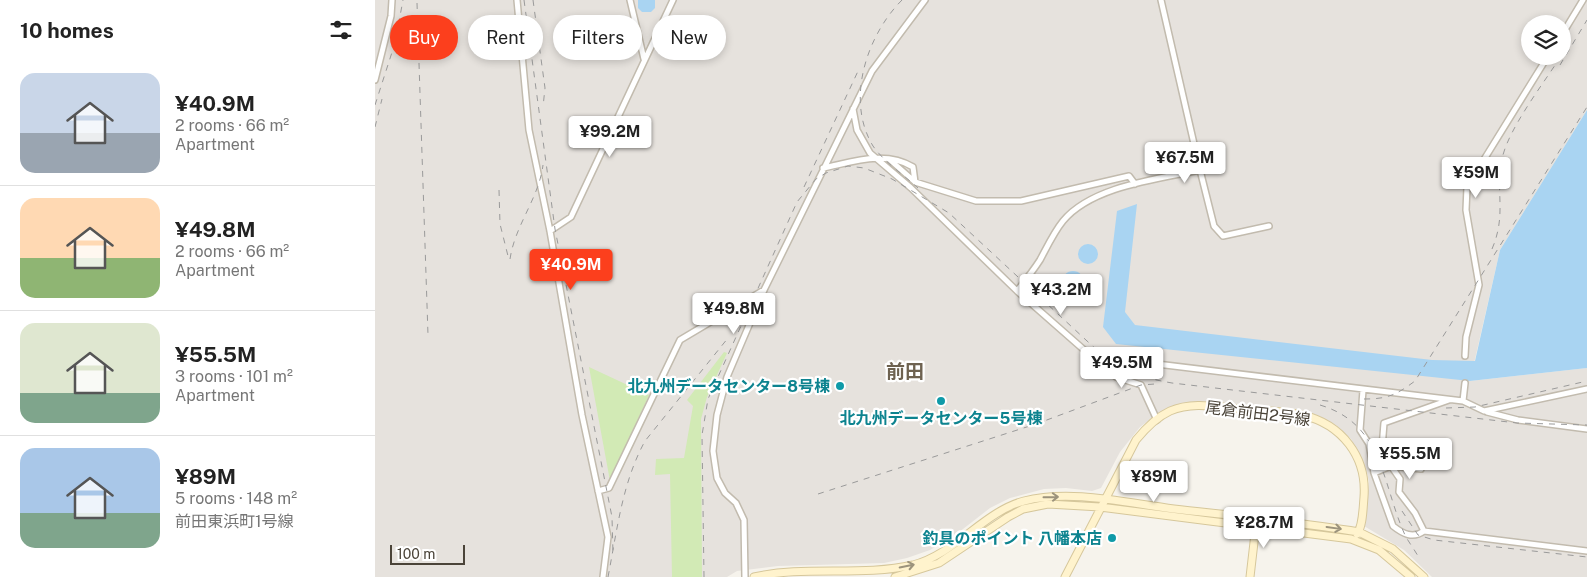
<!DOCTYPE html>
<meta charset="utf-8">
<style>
:root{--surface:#fff;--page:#f6f6f6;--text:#222;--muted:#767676;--line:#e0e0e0;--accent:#fc3f1d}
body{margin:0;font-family:"Public Sans","Noto Sans JP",sans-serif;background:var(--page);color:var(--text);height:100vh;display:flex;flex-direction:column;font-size:19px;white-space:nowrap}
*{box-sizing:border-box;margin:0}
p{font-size:16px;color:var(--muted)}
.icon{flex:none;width:28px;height:28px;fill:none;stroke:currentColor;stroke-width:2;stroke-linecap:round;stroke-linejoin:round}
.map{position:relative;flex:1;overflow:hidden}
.sheet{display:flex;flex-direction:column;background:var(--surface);width:375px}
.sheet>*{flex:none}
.hud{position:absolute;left:15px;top:15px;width:475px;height:45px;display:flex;gap:10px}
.buttons{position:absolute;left:1146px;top:15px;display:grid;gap:10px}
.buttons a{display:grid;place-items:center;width:50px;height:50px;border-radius:50%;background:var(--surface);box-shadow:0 2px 8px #0003;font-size:25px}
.scale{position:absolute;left:15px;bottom:12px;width:75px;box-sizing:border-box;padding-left:5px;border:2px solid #4b4439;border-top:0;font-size:14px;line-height:18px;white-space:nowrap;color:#4b4439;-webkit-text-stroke:4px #fff;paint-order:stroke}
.price{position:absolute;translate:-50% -42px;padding:0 11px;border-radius:5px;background:#fff;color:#222;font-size:16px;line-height:32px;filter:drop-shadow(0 1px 2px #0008)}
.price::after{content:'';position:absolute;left:50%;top:30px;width:15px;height:11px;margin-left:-8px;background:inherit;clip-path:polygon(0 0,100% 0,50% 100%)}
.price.selected{background:var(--accent);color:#fff}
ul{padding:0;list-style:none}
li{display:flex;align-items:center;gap:15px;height:125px;padding:0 20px}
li+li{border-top:1px solid var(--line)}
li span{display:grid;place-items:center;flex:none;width:140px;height:100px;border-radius:15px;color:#555}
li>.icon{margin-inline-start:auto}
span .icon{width:60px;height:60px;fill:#fffc;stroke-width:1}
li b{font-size:21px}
h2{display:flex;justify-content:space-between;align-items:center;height:60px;padding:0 20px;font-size:21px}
.pill{padding:0 18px;border-radius:22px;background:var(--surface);box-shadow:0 2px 8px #0003;font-size:18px;line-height:45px}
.pill.selected{background:var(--accent);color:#fff}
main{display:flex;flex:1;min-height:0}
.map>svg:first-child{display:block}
.industrial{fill:#e6e2dd;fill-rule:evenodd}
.green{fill:#d2eab5}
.water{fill:#a9d4f2}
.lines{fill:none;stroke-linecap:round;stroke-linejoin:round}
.street-casing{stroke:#c2bbae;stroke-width:8}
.secondary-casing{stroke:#d6c79b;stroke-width:9}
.street{stroke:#fff;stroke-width:5}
.secondary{stroke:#fff3cd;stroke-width:7}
.rail{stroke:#9a9a9a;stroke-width:1;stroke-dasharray:6 6;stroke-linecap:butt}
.oneway{stroke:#9c937c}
.culture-dot{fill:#0f9aa8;stroke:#fff;stroke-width:2}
.labels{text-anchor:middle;stroke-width:4.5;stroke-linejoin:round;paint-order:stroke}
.culture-label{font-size:16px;font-weight:bold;fill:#0d838f;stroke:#fff;text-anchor:end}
.street-label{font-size:16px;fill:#4b4439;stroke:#fff}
.quarter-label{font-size:19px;font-weight:bold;fill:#6e6250;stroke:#fff}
</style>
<main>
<section class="sheet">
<h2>10 homes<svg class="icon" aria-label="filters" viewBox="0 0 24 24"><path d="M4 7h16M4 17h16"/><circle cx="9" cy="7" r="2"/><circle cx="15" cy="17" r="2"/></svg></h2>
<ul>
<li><span style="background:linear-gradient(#c9d6e8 60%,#9aa5b1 0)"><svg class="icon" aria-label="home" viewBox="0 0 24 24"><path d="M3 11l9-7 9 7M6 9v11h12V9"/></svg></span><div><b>¥40.9M</b><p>2 rooms · 66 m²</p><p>Apartment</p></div></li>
<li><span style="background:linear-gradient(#ffd9b3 60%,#8fb573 0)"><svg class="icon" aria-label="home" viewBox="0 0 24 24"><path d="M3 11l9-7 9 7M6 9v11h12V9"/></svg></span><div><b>¥49.8M</b><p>2 rooms · 66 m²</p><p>Apartment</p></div></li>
<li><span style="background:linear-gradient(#dfe7d0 70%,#7fa58c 0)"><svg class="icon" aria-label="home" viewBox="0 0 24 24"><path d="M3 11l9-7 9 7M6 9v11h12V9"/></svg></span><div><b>¥55.5M</b><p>3 rooms · 101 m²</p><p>Apartment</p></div></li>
<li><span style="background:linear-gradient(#a9c7e8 65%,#7fa58c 0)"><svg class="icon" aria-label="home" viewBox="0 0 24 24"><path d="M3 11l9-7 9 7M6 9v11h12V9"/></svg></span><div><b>¥89M</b><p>5 rooms · 148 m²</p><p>前田東浜町1号線</p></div></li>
</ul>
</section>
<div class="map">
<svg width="1212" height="577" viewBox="0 0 1212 577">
<rect width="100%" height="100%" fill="#f6f3ec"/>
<path class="industrial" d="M0,0H1212V110L1125,250L1095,381L1212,368V577H1057L1029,550L989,526L994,482L991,469L976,439L961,425L937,413L829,401L804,404L781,415L765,427L745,452L726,488L717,491L691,488L669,489L635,498L615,508L579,536L555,550L532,558L509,563L403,566L362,571L352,577H0ZM1155,24H1188V56H1155Z"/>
<path class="green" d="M349,352L352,353L332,397L326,419L327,577H297L295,474L280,475L281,459L309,458L318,406L312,400Z
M214,367L274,395L235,481Z"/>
<path class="water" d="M263,0H280V8L276,12H267L263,8Z
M1212,110V368L1095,381L741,344L728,327L742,211L762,204L750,312L760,325L1057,360L1100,361L1125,250Z
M703 254a10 10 0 1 1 20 0a10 10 0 1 1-20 0Z
M687 282a11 11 0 1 1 22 0a11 11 0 1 1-22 0Z"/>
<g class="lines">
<g class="street-casing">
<path id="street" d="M142,0L154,130L175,231L207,415L233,537L228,577
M255,0L269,59
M1188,33L1208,0
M0,80L16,16L17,0
M478,109L482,130L495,153L536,188L642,291L716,356L741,377L766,385L782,420
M514,159L540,182L601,201H646L754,176L760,184
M448,168C478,162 510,150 538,167L540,182
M825,170L839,226L848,236L894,226
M175,231L196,217L298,0
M642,291C650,281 658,271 665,260C672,247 679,232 688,221C717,186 783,179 825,170L786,0
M716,356L1088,401L1109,411L1212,389
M1090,356L1091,337L1104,285L1091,210L1092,187L1173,56
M988,390L985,430L994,444L999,473L1018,526C1028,534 1038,539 1049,531L1212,551
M1088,401L1090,383
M1112,412L1143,420L1212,429
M1046,469L1016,466L1007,448L1009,423L1074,400
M999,473L1016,466L1025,479L1024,492L1040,513L1049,531
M223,491L234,488L305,340L389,290
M370,577L369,520L361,503L350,493L342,478L338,451L342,415L352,377L389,290L497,71L550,0"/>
</g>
<g class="secondary-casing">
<path id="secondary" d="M379,577C431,565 486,577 538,565C580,554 610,511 649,501C696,489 751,503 799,509C861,516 923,522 984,532L1018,549L1049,577
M520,577L564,563L633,517L648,509L673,504L725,507L976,539L1004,550L1036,577
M690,577L761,440C770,429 782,417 795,411C817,401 843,407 867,409C886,411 908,411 927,415C967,424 992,457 989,497C988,508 988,526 982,534
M875,577L881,525"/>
</g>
<use href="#street" class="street"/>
<use href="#secondary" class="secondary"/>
<path class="rail" d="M149,0L180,229L237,517L238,553
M158,0L170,88L168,107
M527,0C492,35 470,100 498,146C509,162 529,175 543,188
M42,3L53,335
M1185,65L1212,20
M0,105L20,43L28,0
M0,127L7,99
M429,187L484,69
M124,190L125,224L133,256
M1117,249C1132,214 1120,192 1127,159C1133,129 1169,83 1186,56
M135,259C140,225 164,198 168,165
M989,399C1013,399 1021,395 1040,381L1212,107
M945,405C1009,424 1007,485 1030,535C1034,543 1040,550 1044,558
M1071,408L1100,407L1212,381
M443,494L661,424L766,385L780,384
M1027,511L1043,535L1059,540L1212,557
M233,577C242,531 247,483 270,441L353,338
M329,577L327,435L333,399L422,202L441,179L451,173L473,166L489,168L517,179L574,213L725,353C754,373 763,377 797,383L1142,423L1212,425"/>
</g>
<defs><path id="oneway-shaft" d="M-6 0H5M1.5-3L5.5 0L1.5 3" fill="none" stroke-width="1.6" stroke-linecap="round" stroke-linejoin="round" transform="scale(1.25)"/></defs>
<g class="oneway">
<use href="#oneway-shaft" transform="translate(676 497) rotate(-1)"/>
<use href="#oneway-shaft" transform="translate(959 528) rotate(8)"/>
<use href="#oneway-shaft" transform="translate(532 566) rotate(-12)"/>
</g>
<g class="culture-dot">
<circle cx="465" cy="386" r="5"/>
<circle cx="566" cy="401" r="5"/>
<circle cx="737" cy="538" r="5"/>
</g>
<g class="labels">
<g class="culture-label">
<text x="455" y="392">北九州データセンター8号棟</text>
<text x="566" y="424" text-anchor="middle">北九州データセンター5号棟</text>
<text x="727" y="544">釣具のポイント 八幡本店</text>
</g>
<g class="street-label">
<text transform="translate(883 413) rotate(7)" y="6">尾倉前田2号線</text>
</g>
<g class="quarter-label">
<text x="530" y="378">前田</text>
</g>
</g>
</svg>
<div class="buttons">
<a><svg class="icon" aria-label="layers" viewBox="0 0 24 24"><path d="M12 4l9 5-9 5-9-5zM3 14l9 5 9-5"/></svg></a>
</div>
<div class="scale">100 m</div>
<b class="price" style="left:235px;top:158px">¥99.2M</b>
<b class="price" style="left:810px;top:184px">¥67.5M</b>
<b class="price" style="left:1101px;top:199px">¥59M</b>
<b class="price selected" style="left:196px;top:291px">¥40.9M</b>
<b class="price" style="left:686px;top:316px">¥43.2M</b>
<b class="price" style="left:359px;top:335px">¥49.8M</b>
<b class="price" style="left:747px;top:389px">¥49.5M</b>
<b class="price" style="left:1035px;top:480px">¥55.5M</b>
<b class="price" style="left:779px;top:503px">¥89M</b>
<b class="price" style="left:889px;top:549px">¥28.7M</b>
<div class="hud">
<a class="pill selected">Buy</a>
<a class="pill">Rent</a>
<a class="pill">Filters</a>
<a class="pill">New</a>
</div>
</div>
</main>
